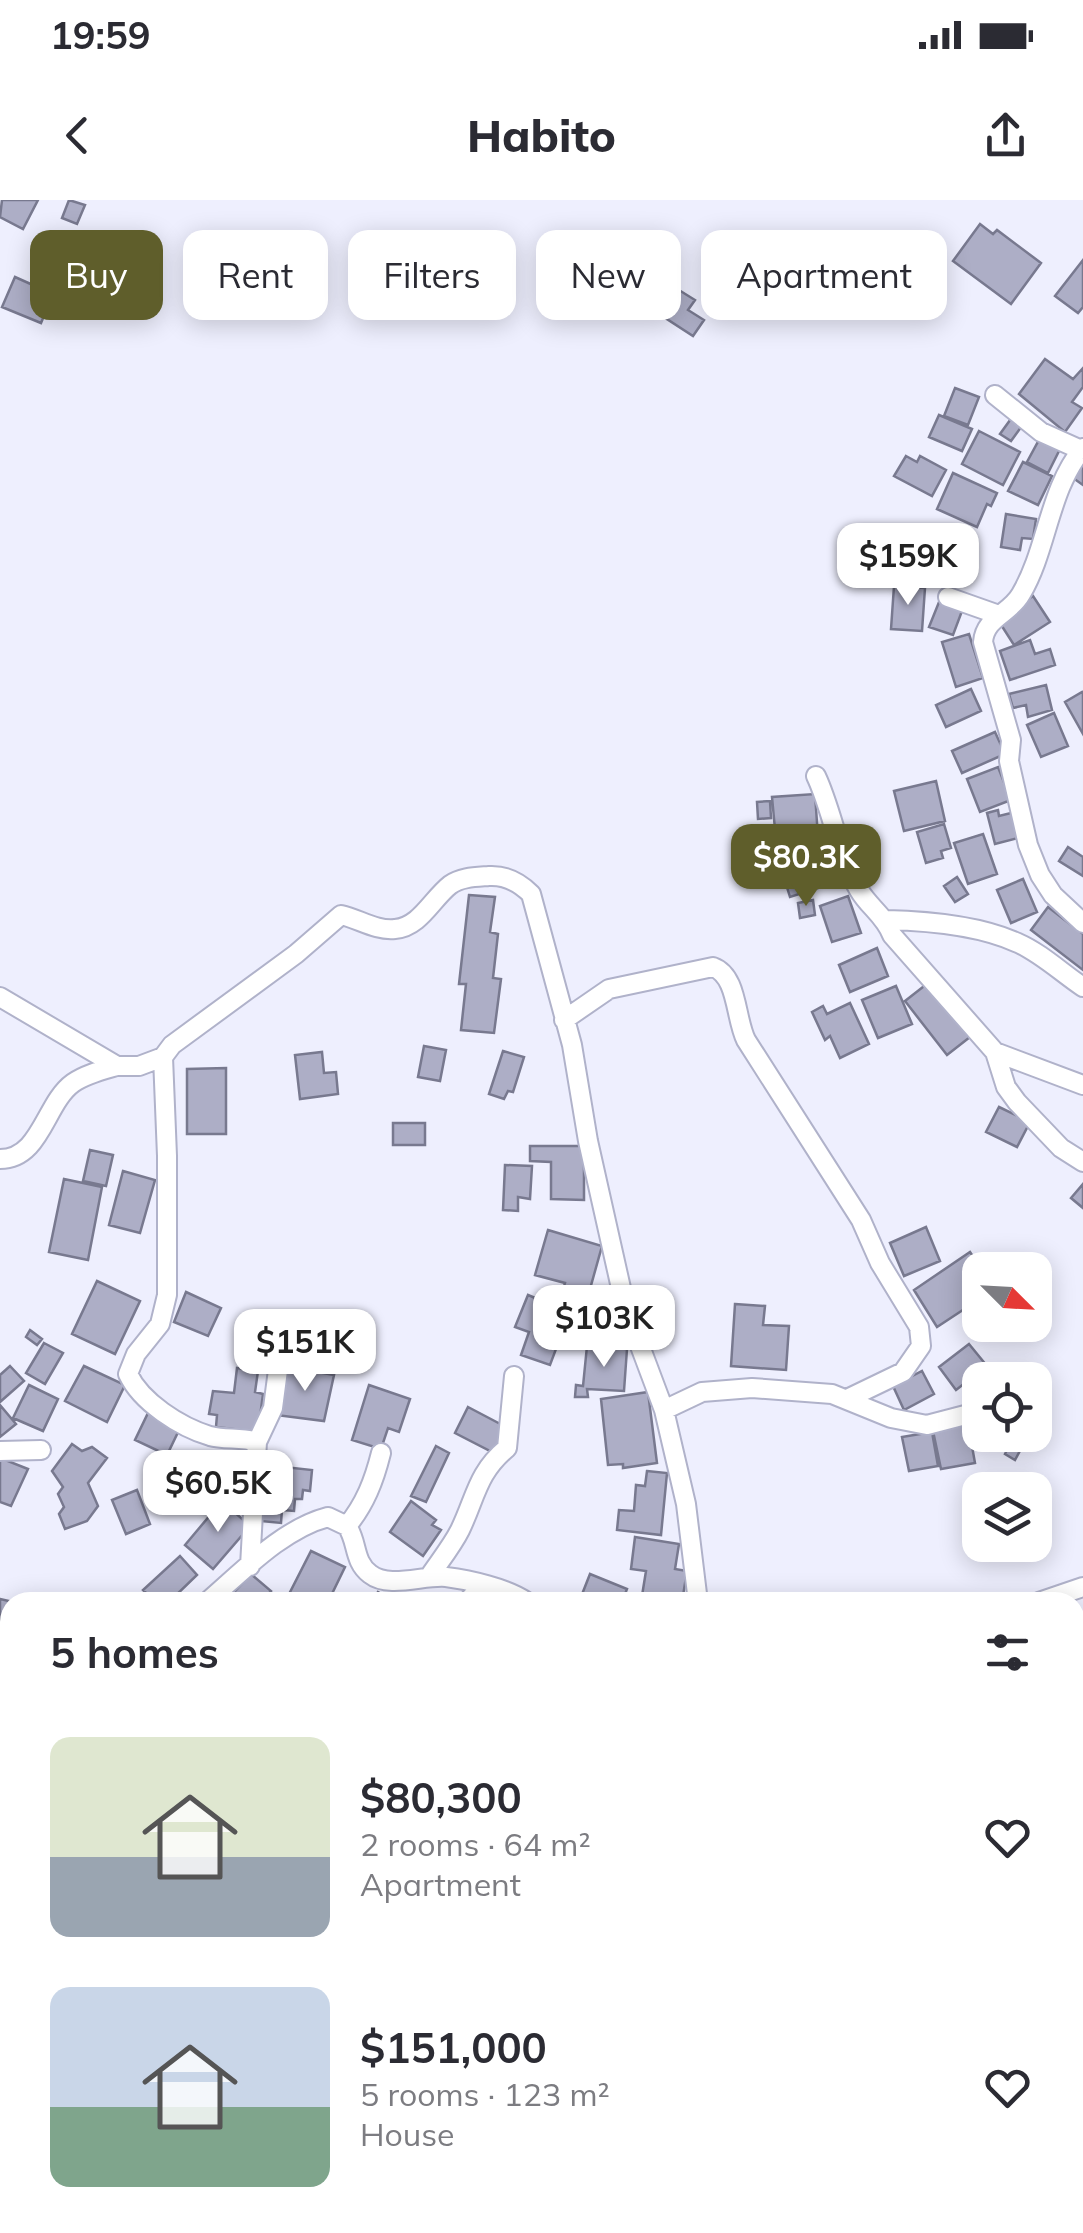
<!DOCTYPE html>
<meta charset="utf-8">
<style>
:root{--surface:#fff;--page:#f2f2f3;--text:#2b2b33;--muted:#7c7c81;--accent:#5f5e2b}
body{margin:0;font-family:Mulish,sans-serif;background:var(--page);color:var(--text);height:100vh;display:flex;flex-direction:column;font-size:38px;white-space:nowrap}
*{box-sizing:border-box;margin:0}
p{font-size:32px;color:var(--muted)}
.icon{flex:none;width:55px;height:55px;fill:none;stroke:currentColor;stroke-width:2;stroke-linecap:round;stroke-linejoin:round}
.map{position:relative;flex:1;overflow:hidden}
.panel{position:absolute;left:0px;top:1392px;width:1085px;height:642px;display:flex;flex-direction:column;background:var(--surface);border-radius:30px 30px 0 0;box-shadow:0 5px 25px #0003}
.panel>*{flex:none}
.hud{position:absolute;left:30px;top:30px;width:1025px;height:90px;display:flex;gap:20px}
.needle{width:65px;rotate:114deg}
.buttons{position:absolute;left:962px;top:1052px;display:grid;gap:20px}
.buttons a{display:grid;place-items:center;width:90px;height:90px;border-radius:20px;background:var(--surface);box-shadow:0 5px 25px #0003;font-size:50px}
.price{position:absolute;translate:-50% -85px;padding:0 22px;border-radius:20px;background:#fff;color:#222;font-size:32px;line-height:65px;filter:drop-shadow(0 2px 5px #0008)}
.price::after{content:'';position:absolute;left:50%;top:60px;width:30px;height:22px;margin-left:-15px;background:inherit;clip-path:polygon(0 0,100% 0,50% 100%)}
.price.current{background:var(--accent);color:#fff}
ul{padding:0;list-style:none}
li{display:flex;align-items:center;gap:30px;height:250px;padding:0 50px}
li span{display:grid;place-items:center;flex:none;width:280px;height:200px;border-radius:20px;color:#555}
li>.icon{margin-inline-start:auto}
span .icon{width:120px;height:120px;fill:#fffc;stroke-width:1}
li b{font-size:42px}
h2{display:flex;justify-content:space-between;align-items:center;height:120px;padding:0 50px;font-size:42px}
.pill{padding:0 35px;border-radius:20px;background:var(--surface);box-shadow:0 5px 25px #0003;font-size:35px;line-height:90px}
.pill.current{background:var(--accent);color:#fff}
.status{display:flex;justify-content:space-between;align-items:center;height:70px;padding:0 50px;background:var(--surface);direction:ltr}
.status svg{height:28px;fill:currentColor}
header{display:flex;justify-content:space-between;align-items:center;height:130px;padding:0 50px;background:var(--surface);font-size:45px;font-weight:800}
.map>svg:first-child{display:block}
.building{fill:#adaec6;stroke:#78798f;stroke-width:2.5}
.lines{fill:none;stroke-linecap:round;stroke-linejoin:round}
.minor-casing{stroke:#b0b2ca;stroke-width:22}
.tertiary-casing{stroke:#b0b2ca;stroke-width:28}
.minor{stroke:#fff;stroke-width:18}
.tertiary{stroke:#fff;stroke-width:22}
</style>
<div class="status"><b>19:59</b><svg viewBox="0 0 49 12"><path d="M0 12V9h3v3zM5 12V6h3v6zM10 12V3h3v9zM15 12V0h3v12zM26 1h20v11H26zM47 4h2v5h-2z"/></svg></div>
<header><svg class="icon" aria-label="back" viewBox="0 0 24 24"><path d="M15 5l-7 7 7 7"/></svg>Habito<svg class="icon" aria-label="share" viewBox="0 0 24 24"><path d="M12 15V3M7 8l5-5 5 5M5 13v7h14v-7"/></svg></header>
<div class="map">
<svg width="1083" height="2033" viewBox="0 0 1083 2033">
<rect width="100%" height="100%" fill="#eeeffe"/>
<path class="building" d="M2,0H38L23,29L0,17Z
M69,0L85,5L77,24L62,18Z
M980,24L993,34L997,30L1041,63L1011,104L953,61Z
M123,53L148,63L144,71L151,75L139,102L94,81L87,98L71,90L87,54L117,68Z
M1083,60V107L1078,113L1055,96Z
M15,77L53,94L41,123L2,107Z
M666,82L695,100L688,110L704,120L693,136L650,108Z
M1045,159L1073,179L1083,168V187L1072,202L1082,208L1065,232L1019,194Z
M955,188L979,197L968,225L944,216Z
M939,215L972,229L962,251L929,237Z
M1013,216L1024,223L1011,241L1000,234Z
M979,231L1020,252L1003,285L962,264Z
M1040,238L1060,249L1048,273L1027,262Z
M906,256L917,262L920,256L946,270L932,296L894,276Z
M1023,262L1052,276L1038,305L1008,291Z
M1083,262V285L1073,278Z
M953,273L997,293L991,306L987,304L977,327L937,309Z
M1006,314L1036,319L1033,339L1022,338L1020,350L1001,347Z
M927,338L951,347L938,379L915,370Z
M952,351L967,355L961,375L952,373L955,364L949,362Z
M894,386L925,388L922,431L891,429Z
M1033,396L1050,422L1014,445L998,420Z
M939,402L962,411L953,435L929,427Z
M969,434L983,478L956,487L942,442Z
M1030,440L1035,454L1050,449L1055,465L1010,480L1000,451Z
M1046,485L1052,510L1028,517L1026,505L1013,508L1009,494Z
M971,489L981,511L946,527L936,505Z
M1082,492L1083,494V534L1065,502Z
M1054,513L1068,546L1041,557L1027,525Z
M995,532L1005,554L962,573L952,551Z
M998,567L1011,600L980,612L967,579Z
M936,581L945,621L904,631L894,591Z
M815,594L818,637L776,640L772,597Z
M770,601L771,618L758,619L757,602Z
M998,610L999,616L1015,612L1022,637L995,644L987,613Z
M944,624L951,648L941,651L943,658L926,663L917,632Z
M983,634L997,674L968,684L954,643Z
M820,641L834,683L790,697L777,655Z
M1068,647L1083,657V676L1059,661Z
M957,677L968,694L955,702L944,686Z
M1023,679L1037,712L1011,723L997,690Z
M469,695L495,697L490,732L498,734L493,778L501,779L494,833L461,830L466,784H459Z
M848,696L861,733L832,742L820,706Z
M813,700L815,715L800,718L798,703Z
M1048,707L1083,734V770L1031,730Z
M877,748L888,776L850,792L839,765Z
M928,783L970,837L947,855L905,801Z
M896,786L912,824L878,838L862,800Z
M850,803L869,844L840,858L830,836L825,840L812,812L823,806L827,814Z
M424,846L446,850L440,881L418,877Z
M503,851L524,857L513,892L508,891L504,899L489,894Z
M322,852L324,873L336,872L338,894L300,899L295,855Z
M226,868V934H187V869Z
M999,907L1030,922L1017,947L986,932Z
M393,923H425V945H393Z
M530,946H584V1000L551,999V962L530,961Z
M90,950L113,955L106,986L83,981Z
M505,965L532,966L530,999L518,997V1011L503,1010Z
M123,971L155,980L140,1033L109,1025Z
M64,979L102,987L88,1060L49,1052Z
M1083,984V1008L1071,998Z
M926,1027L940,1061L904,1076L890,1043Z
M548,1030L602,1046L585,1107L560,1100L565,1083L535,1075Z
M970,1052L982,1070L978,1100L937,1127L914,1090Z
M97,1081L140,1101L115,1154L72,1134Z
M186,1092L221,1108L208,1136L174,1122Z
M528,1095L562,1109L550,1139L559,1141L550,1165L521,1155L529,1132L515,1127Z
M735,1104L765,1106L763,1125L789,1126L786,1170L731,1166Z
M243,1117L273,1120L269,1155L238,1152Z
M30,1130L42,1139L37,1145L26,1137Z
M44,1143L63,1153L45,1184L26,1173Z
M969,1144L987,1166L956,1190L939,1167Z
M587,1146L627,1149L624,1191L587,1189L588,1197H575L576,1185L583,1186Z
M10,1166L24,1181L0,1202V1175Z
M84,1166L125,1185L107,1222L65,1201Z
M285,1166L334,1175L324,1221L276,1215Z
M237,1168L258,1171L255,1192L263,1194L258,1232L216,1227L217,1215L209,1214L213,1191L234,1193Z
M922,1171L934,1194L904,1210L893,1186Z
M29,1185L58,1199L43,1231L13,1218Z
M369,1185L410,1199L399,1232L388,1228L381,1249L352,1240Z
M648,1192L657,1263L623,1268V1264L608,1265L601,1199Z
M0,1205L16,1224L0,1237Z
M468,1207L506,1227L494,1253L455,1233Z
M148,1213L180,1228L167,1255L135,1240Z
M968,1224L975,1263L941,1269L933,1231Z
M932,1232L938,1266L909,1271L902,1237Z
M993,1235H1027L1028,1236L1015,1260L1005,1254L1007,1250L997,1244L1000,1239Z
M72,1244L82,1251L92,1247L107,1258L88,1283L98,1306L87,1321L65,1329L59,1314L64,1307L58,1294L63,1287L52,1271Z
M436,1246L449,1253L426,1302L411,1296Z
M0,1258L28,1269L11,1306L0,1302Z
M266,1265L312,1270L310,1291L303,1290L302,1299H295L294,1311L282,1310L281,1323L260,1321Z
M647,1271L667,1273L661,1335L617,1330L619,1310L634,1311L636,1285L645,1286Z
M137,1290L150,1324L126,1334L112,1300Z
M222,1301L250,1326L213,1369L185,1345Z
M411,1301L436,1320L432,1325L441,1330L423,1356L390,1332Z
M635,1337L679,1344L675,1369L687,1371L682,1402H641L646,1371L631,1369Z
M311,1351L345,1367L328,1402H285Z
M180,1356L197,1375L169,1402H155L143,1390Z
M251,1374L271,1391L261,1402H225Z
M590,1374L627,1389L622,1402H579Z
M378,1392L394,1402H371Z
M35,1397L71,1401L70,1402H34Z
M0,1399L13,1402H10L7,1434L0,1432Z
M0,1437L10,1441V1486L0,1484Z
M5,1502H10V1559H7Z
M1078,1555L1083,1577V1632L1075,1634V1556Z
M1079,1664L1083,1670V1740L1075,1729V1667Z"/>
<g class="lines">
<g class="minor-casing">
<path id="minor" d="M995,195L1041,232L1081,250
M1083,248C1048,291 1048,348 1021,394C1010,414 985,417 983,442L1011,540L1009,561L1028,645L1040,675L1053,695L1083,723
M948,397L999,415
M816,576C833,612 838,655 859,690C869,707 885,716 892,735L995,852L1006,887L1017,902L1061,948L1083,962
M887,720C929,721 979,725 1018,743C1041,753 1062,773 1083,787
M0,797L117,866H139L163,857L172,845L296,754L341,715C359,719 376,731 395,729C420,727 432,699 450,685C461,677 476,677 489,676C506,675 519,682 531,694L572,845L588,941L625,1106L664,1210L686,1304L698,1402
M564,820L609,789L713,767C738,776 735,818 746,840L861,1020L880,1063L919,1127L921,1146L903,1172L847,1199
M995,852L1083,885
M163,857L167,956V1095L160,1124L136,1154L128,1174C141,1202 180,1227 210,1236C225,1240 242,1237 257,1242L250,1366
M0,959C41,959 45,903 73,883C86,874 103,870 117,866
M664,1210L702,1192L752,1188L832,1194L891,1218L927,1225L973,1213
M257,1242L273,1208L278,1170
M0,1251L41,1250
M347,1326C365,1304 374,1281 381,1253
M429,1377C439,1362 452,1346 460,1330C476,1297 477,1273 507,1248L514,1176
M207,1402C242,1372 282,1329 328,1317L347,1326C358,1342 353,1361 370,1374C389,1389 423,1375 446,1377C470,1380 507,1388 527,1402
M467,1402L482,1386
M1039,1402L1083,1387
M0,1494L10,1493
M971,2025L976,2033"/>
</g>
<g class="tertiary-casing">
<path id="tertiary" d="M1075,1657L1083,1654
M0,1906L10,1911"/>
</g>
<use href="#minor" class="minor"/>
<use href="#tertiary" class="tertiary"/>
</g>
</svg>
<div class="buttons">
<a><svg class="needle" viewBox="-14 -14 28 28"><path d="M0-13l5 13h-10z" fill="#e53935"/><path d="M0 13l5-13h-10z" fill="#7c7c81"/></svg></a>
<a><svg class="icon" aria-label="locate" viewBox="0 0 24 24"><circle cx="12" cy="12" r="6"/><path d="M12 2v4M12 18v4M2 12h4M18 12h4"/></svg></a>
<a><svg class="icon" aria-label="layers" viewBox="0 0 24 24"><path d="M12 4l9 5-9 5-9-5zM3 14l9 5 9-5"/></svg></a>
</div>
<b class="price" style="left:908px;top:408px">$159K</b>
<b class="price current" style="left:806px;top:709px">$80.3K</b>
<b class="price" style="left:604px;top:1170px">$103K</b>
<b class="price" style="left:305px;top:1194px">$151K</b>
<b class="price" style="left:218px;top:1335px">$60.5K</b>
<div class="hud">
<a class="pill current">Buy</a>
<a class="pill">Rent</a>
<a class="pill">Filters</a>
<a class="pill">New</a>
<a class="pill">Apartment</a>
</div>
<section class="panel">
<h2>5 homes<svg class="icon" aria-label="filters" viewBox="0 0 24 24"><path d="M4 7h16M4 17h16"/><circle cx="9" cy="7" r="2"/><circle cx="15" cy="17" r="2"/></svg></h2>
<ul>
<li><span style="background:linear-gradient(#dfe7d0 60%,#9aa5b1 0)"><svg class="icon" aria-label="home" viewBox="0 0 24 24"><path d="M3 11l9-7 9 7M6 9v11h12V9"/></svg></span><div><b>$80,300</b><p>2 rooms · 64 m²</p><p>Apartment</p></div><svg class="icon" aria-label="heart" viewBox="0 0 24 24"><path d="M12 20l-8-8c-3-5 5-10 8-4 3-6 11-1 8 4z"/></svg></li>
<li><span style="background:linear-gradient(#c9d6e8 60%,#7fa58c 0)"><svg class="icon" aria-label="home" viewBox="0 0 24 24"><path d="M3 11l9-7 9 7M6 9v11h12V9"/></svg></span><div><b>$151,000</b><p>5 rooms · 123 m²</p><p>House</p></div><svg class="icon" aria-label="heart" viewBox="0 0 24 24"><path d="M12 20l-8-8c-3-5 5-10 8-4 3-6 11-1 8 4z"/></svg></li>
</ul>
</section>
</div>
